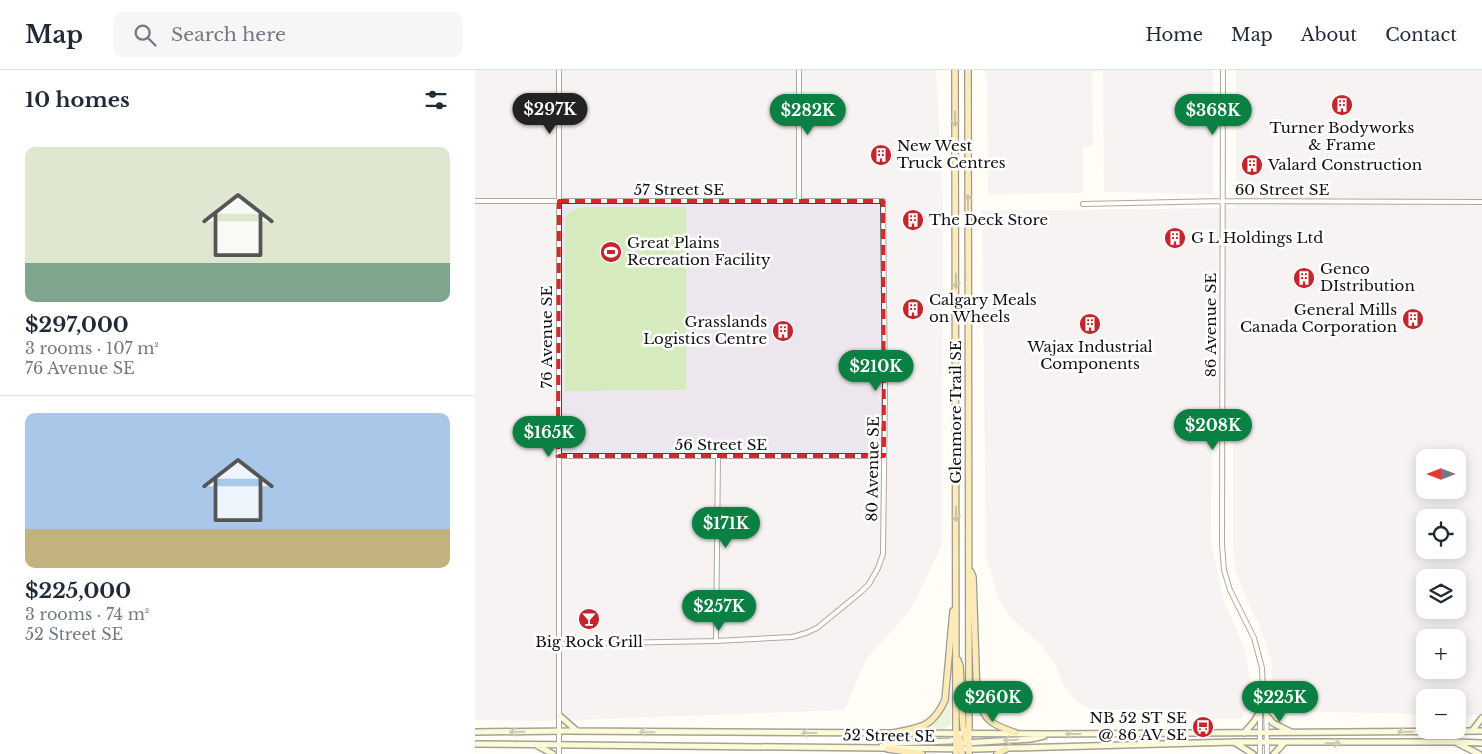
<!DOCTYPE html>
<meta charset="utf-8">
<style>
:root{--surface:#fff;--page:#f6f6f7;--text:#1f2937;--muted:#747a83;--line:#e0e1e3;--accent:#0b8043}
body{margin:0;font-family:"Libre Baskerville",serif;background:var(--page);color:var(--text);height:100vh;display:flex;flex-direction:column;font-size:19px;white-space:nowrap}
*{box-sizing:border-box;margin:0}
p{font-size:16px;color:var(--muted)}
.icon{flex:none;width:28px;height:28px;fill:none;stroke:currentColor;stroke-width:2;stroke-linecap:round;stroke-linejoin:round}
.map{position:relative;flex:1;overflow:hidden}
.drawer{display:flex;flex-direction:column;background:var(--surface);width:475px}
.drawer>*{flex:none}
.needle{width:32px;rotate:270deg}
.controls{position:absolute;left:941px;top:379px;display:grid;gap:10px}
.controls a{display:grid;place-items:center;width:50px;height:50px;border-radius:10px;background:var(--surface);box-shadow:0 2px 12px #0003;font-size:25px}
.price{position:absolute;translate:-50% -42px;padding:0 11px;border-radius:18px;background:var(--accent);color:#fff;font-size:16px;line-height:32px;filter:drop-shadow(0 1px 2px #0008)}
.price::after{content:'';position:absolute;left:50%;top:30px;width:15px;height:11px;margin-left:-8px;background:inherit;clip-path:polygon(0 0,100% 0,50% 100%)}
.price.on{background:#222;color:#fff}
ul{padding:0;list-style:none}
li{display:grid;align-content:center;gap:10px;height:265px;padding:0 25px}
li+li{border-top:1px solid var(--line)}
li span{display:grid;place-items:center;height:155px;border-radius:10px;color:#555}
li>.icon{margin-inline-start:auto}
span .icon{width:90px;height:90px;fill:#fffc;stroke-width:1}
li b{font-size:21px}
h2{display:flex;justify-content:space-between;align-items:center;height:60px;padding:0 25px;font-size:21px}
header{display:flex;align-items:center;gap:30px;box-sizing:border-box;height:70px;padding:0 25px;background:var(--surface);border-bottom:1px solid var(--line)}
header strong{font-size:24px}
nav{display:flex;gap:28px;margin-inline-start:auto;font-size:18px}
.search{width:350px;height:45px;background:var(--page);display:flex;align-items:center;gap:12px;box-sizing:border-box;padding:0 18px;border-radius:10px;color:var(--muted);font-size:19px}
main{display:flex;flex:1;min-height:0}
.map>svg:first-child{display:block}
.industrial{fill:#eee6ef;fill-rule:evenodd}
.green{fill:#d5ebbd}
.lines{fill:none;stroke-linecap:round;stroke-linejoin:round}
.street-casing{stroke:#444;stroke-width:6}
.secondary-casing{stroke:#333;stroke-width:8}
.primary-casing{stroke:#222;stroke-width:8}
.street{stroke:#fff;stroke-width:4}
.secondary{stroke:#fff6b0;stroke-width:5}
.primary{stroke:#f9d66b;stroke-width:5.5}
.oneway{stroke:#917d42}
.oneway2{stroke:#948f68}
.marked{fill:none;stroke:#d62828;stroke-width:4;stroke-dasharray:10 6;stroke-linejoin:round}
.labels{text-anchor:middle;stroke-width:5;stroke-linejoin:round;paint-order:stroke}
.poi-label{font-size:15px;fill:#111;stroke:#fff;text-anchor:start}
.street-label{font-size:15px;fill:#111;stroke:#fff}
</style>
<header>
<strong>Map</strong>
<div class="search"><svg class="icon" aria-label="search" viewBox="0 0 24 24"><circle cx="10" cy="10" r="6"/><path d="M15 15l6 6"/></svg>Search here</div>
<nav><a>Home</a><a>Map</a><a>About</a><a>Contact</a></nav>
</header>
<main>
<section class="drawer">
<h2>10 homes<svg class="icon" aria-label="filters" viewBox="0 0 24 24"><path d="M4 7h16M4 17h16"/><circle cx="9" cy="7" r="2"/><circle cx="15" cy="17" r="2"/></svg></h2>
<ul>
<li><span style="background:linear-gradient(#dfe7d0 75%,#7fa58c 0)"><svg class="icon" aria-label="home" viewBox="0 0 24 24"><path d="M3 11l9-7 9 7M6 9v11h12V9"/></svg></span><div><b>$297,000</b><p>3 rooms · 107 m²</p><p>76 Avenue SE</p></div></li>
<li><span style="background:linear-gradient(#a9c7e8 75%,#c2b280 0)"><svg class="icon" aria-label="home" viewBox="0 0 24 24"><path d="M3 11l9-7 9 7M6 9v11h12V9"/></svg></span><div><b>$225,000</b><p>3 rooms · 74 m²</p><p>52 Street SE</p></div></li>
</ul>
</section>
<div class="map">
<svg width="1007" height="684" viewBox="0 0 1007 684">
<rect width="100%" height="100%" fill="#fffdf5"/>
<path class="industrial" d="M0,0H461L468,129L467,475L435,541L392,588L369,640L73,651L0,650Z
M509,0H625V3H617L618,76L608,77V123L513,124L512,4L509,3Z
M628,0H738V124L629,122Z
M761,0H1007V645H983L982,628H950V644L799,641L796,590L785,556L773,533L760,498L758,477V357L737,360L736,472L748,528L771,583L775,612L774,632L766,649H732L717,640H617L606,634L595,624L586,610L580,594L565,574L537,549L523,528L511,485L507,141L761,138ZM950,388H982V420H950ZM950,448H982V480H950ZM950,508H982V540H950ZM950,568H982V600H950Z"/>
<path class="green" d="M110,137H211V320L90,321V149C93,140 100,139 110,137Z
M474,619L476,620V656H472V659H452V657C466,648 472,636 474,619Z"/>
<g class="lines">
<g class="street-casing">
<path id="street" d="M324,0V131
M748,0L747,475L749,500L755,520L779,568L787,598L788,622L785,633V684
M0,131H408L410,319L408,484L403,498L394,514L386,522L342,558L331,563L317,567L241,571L84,574
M608,134L747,131L1007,132
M83,386H409
M241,571L243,387
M788,622L791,630L792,684
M84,684V0"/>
</g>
<g class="secondary-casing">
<path id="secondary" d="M85,646L102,661
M792,646L798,653L816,662
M997,661L1007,648
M0,662L92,661L576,664L1007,661
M769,663L778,653L785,642
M759,672L778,684
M490,673L556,669L569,666
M982,673L1004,684
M0,674L501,679L759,672H980L1007,673
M61,675L78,684
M407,676L420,673L475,671L483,669
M799,684L809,673"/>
</g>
<g class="primary-casing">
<path id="primary" d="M480,0L481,684
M493,0L494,684
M496,502L498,507L502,628C510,652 518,655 541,663
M483,590L485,596L488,657L493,677
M418,663C446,657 457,658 470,630L478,541
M481,663L485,669L487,684
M413,679L447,684
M522,684L531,679"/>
</g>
<use href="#street" class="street"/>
<use href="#secondary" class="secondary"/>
<use href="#primary" class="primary"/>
</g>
<defs><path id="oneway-shaft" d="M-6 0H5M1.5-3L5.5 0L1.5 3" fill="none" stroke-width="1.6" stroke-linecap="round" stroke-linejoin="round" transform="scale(1.25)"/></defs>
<g class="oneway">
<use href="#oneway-shaft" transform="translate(480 49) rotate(90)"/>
<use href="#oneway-shaft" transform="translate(493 132) rotate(-90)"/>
<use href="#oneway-shaft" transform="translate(481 211) rotate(90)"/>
<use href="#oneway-shaft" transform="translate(481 444) rotate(90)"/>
</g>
<g class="oneway2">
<use href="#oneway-shaft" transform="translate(42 662) rotate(179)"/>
<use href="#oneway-shaft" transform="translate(172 662) rotate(-179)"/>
<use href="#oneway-shaft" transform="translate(930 662) rotate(179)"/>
<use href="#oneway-shaft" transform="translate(334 663) rotate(-180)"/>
<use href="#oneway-shaft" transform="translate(598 664) rotate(180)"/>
<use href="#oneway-shaft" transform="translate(536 670) rotate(177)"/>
<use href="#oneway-shaft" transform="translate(858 673)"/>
</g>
<path d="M0 0H1007V684H0ZM84,131H408L409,386H83Z" fill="#fffdf5" fill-opacity=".55" fill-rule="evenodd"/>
<path class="marked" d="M84,131H408L409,386H83Z"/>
<defs>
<g id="building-disc" transform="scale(1.125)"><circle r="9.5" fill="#c4262e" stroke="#fff"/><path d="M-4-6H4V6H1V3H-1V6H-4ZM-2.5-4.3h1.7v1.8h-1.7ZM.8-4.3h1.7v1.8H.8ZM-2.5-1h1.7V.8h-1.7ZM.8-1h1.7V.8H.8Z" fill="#fff"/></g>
<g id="stadium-disc" transform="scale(1.125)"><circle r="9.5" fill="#c4262e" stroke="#fff"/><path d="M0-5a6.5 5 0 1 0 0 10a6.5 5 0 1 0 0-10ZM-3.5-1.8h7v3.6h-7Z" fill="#fff"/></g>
<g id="bar-disc" transform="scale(1.125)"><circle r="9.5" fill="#c4262e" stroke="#fff"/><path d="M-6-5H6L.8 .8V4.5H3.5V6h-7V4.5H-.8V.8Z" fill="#fff"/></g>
<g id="bus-disc" transform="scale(1.125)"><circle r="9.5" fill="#c4262e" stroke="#fff"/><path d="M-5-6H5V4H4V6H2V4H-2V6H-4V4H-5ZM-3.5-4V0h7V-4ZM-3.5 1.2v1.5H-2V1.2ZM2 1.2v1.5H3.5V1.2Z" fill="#fff"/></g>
</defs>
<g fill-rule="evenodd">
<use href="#building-disc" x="867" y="35"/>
<use href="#building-disc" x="406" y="85"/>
<use href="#building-disc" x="777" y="95"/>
<use href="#building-disc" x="438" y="150"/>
<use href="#building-disc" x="700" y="168"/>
<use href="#stadium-disc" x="136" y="182"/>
<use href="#building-disc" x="829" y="208"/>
<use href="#building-disc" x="438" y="239"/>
<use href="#building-disc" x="938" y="249"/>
<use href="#building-disc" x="615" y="254"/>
<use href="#building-disc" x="308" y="261"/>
<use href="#bar-disc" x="114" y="549"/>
<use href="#bus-disc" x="728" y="657"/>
</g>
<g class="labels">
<g class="poi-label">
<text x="867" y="63" text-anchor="middle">Turner Bodyworks<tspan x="867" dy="17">&amp; Frame</tspan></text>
<text x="422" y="81">New West<tspan x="422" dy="17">Truck Centres</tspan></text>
<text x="793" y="100">Valard Construction</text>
<text x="454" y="155">The Deck Store</text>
<text x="716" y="173">G L Holdings Ltd</text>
<text x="152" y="178">Great Plains<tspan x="152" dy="17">Recreation Facility</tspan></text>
<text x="845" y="204">Genco<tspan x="845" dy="17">DIstribution</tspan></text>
<text x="454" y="235">Calgary Meals<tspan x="454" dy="17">on Wheels</tspan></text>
<text x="922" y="245" text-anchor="end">General Mills<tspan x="922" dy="17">Canada Corporation</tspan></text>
<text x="292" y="257" text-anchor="end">Grasslands<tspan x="292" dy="17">Logistics Centre</tspan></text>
<text x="615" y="282" text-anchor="middle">Wajax Industrial<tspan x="615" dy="17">Components</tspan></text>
<text x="114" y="577" text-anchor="middle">Big Rock Grill</text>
<text x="712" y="653" text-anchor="end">NB 52 ST SE<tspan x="712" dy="17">@ 86 AV SE</tspan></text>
</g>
<g class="street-label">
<text x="204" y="125">57 Street SE</text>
<text x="807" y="125">60 Street SE</text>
<text transform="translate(736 255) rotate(-90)" y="5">86 Avenue SE</text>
<text transform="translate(72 267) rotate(-90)" y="5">76 Avenue SE</text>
<text transform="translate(481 342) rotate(-90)" y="5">Glenmore Trail SE</text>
<text x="246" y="380">56 Street SE</text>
<text transform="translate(398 399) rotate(-89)" y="5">80 Avenue SE</text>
<text transform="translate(414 666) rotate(1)" y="5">52 Street SE</text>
</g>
</g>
</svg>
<div class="controls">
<a><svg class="needle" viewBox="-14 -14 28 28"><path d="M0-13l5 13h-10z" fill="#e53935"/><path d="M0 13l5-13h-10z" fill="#747a83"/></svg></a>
<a><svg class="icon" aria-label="locate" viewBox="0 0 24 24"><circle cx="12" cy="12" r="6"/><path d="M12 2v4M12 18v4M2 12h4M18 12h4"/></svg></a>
<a><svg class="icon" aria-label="layers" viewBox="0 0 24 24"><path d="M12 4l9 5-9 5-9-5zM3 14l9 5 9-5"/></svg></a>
<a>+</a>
<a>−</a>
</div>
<b class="price on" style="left:75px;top:65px">$297K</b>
<b class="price" style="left:333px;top:66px">$282K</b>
<b class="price" style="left:738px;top:66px">$368K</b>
<b class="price" style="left:401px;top:322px">$210K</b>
<b class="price" style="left:738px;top:381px">$208K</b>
<b class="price" style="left:74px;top:388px">$165K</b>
<b class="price" style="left:251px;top:479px">$171K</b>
<b class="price" style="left:244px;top:562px">$257K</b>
<b class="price" style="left:518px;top:653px">$260K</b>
<b class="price" style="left:805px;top:653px">$225K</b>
</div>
</main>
